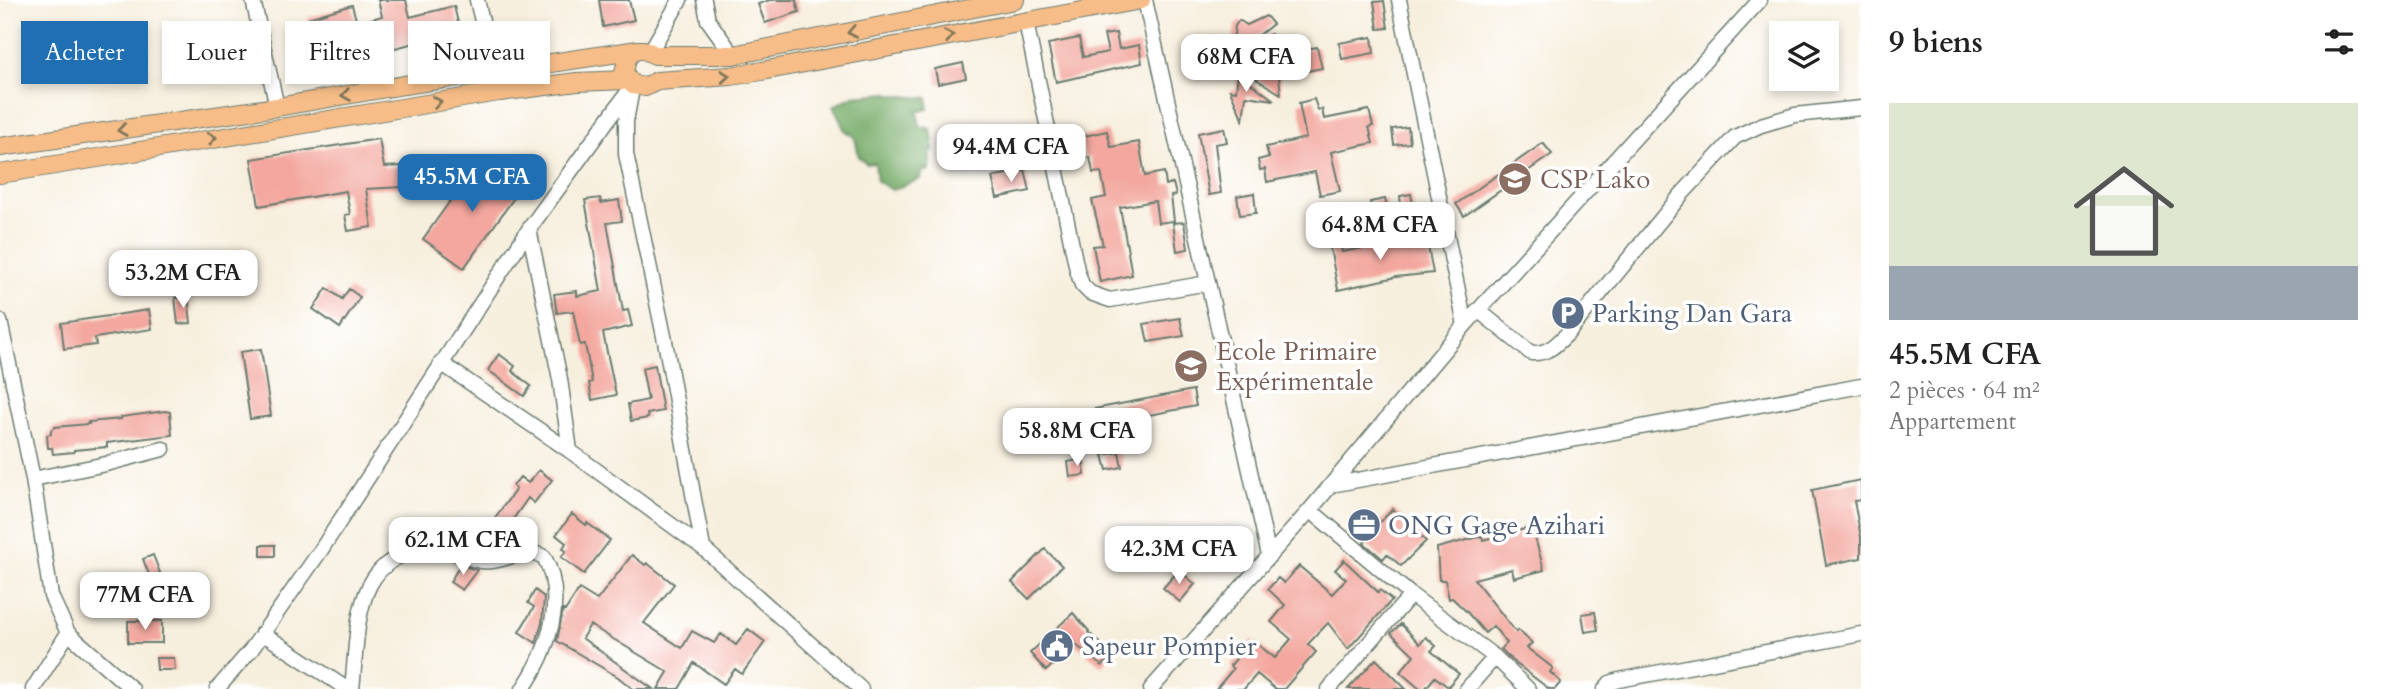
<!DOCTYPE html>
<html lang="fr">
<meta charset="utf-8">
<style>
:root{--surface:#fff;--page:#f2f2f2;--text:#222;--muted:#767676;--line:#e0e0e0;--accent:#1f6fb2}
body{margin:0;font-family:Cardo,serif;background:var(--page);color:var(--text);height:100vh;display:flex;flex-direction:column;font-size:26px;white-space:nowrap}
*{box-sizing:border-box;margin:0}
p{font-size:23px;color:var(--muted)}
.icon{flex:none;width:38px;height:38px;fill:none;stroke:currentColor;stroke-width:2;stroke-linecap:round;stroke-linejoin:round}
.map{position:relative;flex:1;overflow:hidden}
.side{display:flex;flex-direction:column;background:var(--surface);width:525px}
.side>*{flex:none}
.banner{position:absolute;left:21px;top:21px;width:665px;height:63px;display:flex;gap:14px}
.tools{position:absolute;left:1769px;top:21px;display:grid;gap:14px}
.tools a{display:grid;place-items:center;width:70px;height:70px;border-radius:0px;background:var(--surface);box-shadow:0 4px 10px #0003;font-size:35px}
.price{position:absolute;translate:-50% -60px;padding:0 16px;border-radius:14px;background:#fff;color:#222;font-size:23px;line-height:46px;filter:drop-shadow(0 2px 4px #0008)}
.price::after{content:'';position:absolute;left:50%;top:42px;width:21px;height:16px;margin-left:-10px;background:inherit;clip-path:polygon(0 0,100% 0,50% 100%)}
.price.selected{background:var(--accent);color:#fff}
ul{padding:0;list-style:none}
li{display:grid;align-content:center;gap:14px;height:371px;padding:0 28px}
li+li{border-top:2px solid var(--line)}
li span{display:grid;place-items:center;height:217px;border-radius:0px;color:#555}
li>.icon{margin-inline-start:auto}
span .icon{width:126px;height:126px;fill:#fffc;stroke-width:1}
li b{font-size:30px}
h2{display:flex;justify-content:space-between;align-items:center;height:84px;padding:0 28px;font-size:30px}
.chip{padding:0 24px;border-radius:0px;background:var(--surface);box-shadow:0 4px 10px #0003;font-size:24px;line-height:63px}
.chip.selected{background:var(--accent);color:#fff}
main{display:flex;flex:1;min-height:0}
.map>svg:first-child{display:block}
.forest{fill:#75aa66;stroke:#4a744d;stroke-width:2}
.building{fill:#f3a79e}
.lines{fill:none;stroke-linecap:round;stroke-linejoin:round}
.minor-casing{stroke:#6b7b70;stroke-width:17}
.major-casing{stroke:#6b7b70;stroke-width:20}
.minor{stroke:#fff;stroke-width:14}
.major{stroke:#f7bd88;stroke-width:18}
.oneway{stroke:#80775a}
.labels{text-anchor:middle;stroke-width:7;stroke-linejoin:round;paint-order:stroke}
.education-label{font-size:26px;fill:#785e54;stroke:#fff;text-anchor:start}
.service-label{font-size:26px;fill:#4e5e75;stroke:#fff;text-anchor:start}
</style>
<main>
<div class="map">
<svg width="1861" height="689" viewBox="0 0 1861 689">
<rect width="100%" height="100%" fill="#fff"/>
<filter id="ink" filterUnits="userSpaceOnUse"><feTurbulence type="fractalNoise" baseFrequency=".0143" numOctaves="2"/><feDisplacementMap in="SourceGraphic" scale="14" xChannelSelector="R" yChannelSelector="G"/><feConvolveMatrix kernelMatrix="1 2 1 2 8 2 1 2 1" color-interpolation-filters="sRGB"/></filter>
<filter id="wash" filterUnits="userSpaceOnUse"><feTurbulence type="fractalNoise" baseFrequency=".00686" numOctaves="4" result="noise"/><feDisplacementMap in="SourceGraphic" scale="28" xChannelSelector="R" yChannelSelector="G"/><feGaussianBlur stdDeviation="1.57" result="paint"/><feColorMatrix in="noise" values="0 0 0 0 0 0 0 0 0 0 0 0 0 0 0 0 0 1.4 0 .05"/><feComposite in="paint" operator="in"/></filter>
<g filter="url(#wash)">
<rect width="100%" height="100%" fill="#f7efde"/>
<path class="forest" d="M888,93C900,98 914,96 928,98V109L917,112L920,126L931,129L934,148L930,155V170L923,171L920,179L892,190L877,181L875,163L867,164L859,157L855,138L844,129L834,106L853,96Z"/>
<g id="blocks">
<path class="building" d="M378,0H406L410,17L454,6L460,31L380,52L377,40L353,56L345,44L333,55L329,51L318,59L309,35L308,18L352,5L357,23L382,16Z
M599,0H629L634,20L603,27Z
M770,0H796L799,12L765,23L758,4Z
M1384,1L1388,28L1378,29L1374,2Z
M1266,16L1273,24L1254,39L1244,37L1237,62L1230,61L1235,26L1239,20L1247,25Z
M1116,33L1119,49L1139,45L1142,63L1056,82L1048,44L1079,38L1083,57L1108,52L1104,35Z
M1271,34L1282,54L1317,47L1322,68L1279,77L1281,94L1256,79L1268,70L1266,63L1273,58L1264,37Z
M1372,37L1374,53L1342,59L1339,43Z
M963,63L966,78L938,84L935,69Z
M1238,74L1274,100L1246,96L1243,120L1230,90L1236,91Z
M1314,99L1318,110L1322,109L1324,119L1369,110L1373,126L1369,127L1373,143L1331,152L1340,191L1320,195L1315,172L1267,182L1265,169L1260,170L1258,160L1269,157L1266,147L1306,138L1299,103Z
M1408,127L1410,143L1394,145L1392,129Z
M1224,128L1227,142L1215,144L1221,193L1209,195L1198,133Z
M1107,131L1111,147L1139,142L1145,176L1164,172L1166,185L1173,183L1176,195L1171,196L1174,221L1158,223L1155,201L1120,207L1132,275L1100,282L1093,246L1103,245L1092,200L1106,197L1101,172L1093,173L1090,157L1085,158L1080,137Z
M379,139L384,167L421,165L422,186L366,189L372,227L348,231L345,215L350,214L346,191L259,206L251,159Z
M1543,143L1552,154L1464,216L1456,204Z
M480,159L521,188L464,268L423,239Z
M1025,170L1030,191L997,198L992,177Z
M1254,193L1256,213L1240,215L1237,196Z
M1411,194L1414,210L1402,213L1400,196Z
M600,198L601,203L619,200L622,221L607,223L623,311L628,310L632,326L603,333L616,395L592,400L589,383L592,382L585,344L580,345L573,311L557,313L554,294L577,291V296L601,291L585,200Z
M1385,199L1389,215L1373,219L1370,202Z
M1184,222L1188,249L1177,251L1173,223Z
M1338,232L1342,252L1426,236L1433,273L1396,277L1338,290L1330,248Z
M327,288L342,299L349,289L360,297L340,328L313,309Z
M188,296L191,323L178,324L175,298Z
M149,310L152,329L95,338L96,345L64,349L61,323Z
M1180,318L1184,336L1148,342L1144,324Z
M261,349L271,416L250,419L240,352Z
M499,354L515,366L512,371L531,386L524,396L488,370Z
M655,365L663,411L647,414L648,418L631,421L628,404L648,400L642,368Z
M1193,390L1196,406L1097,425L1094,409Z
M165,411L170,412L172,435L107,443V447L74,450V452L53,454L52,448H48L47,435L51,434V430L55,427L89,424L88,422L121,419V417Z
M1119,452L1122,467L1107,470L1103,455Z
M1083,459L1085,475L1070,477L1068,462Z
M539,470L552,480L534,503L528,498L490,552L472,549L516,489L513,486L520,477L528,483Z
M1861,480V500L1854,501L1861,537V558L1826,565L1812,490Z
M1393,509L1426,541L1401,566L1387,554L1383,559L1364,543L1367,539L1356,528L1367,518L1375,527Z
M572,514L586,525L587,523L610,540L584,574L561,557L566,551L563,548L566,543L556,535Z
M1532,527L1544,570L1514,578L1512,569L1474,579L1516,632L1518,630L1532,643L1527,648L1553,668L1550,672L1561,682L1555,689H1549L1514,662L1501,649L1507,643L1493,626L1485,633L1467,612L1452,598L1449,599L1445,580H1439L1437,548L1482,536L1483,540Z
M261,545H275V556H261Z
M1045,549L1062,566L1029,599L1012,582Z
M153,555L160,573L150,577L143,559Z
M632,555L645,565L647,563L674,584L644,623L682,648L692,631L714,643L721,634L736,645L748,629L765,642L742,674L735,669L724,684L694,663L679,689H658L668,672L590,625L582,638L653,689H633L618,677L557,641L563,610L565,611L579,589L597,600Z
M1344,560L1378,592L1380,590L1392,600L1348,649L1328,623L1308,644L1316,652L1284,689H1275L1257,674L1244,689H1216L1233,669L1230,666L1252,640L1275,658L1291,639L1271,622L1285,605L1268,589L1278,578L1284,583L1299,566L1332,594L1346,579L1335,570Z
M460,565L477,570L462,590L450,582Z
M1179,570L1195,584L1180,602L1163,588Z
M535,590L544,597L542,623L536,643L519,632L534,607L528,603Z
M1595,612L1598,630L1585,632L1582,614Z
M1073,613L1089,631L1088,632L1113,654L1102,666L1075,644L1046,671L1030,653Z
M128,621H162V643H128Z
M1401,624L1420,644L1426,637L1436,646L1431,651L1459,674L1448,687L1435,677L1425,689H1420L1400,672L1414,655L1391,633Z
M156,658H174L175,670H157Z
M1376,659L1406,689H1348Z"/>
</g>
</g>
<g filter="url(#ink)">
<use href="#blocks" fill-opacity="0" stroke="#6b7b70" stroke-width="2"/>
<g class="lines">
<g class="minor-casing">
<path id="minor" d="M253,0L277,107
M477,0L494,71
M704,0L708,20L733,55
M1145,0L1269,556
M1399,0L1465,325
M1026,22L1077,270L1082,285L1090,293L1110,300L1208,283
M650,52L680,0
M632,89L626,121V154L665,341L703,548
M529,229L560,379L570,451
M1478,310L1531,353C1548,354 1556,345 1567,334L1681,195L1735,137L1761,125L1795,115L1861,108
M0,321L33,479L51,596L68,633L132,689
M441,363L570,451L703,548L861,689
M33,479L106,464L163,449
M1331,485L1861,386
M1310,510L1411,595L1495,657L1528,689
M262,633L347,689
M33,689L68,633
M217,689L251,650L321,550L529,229L633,85
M352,689C359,629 351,551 435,549C451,548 466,559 482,561C504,564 523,545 544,557C567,599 548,652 523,689
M1151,689L1310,510L1465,325L1760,0
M1329,689L1411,595
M1467,689L1495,657
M1605,689L1610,683L1619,680L1861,634"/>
</g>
<g class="major-casing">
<path id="major" d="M632,53L627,58L624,73L633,85L645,87L657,81L731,76L762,71L1141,0
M0,147L277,107L404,85L638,50H644L655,55H733L1015,0
M0,174L499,92L577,82L627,80"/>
</g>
<use href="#minor" class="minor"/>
<use href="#major" class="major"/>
</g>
<defs><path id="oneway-chevron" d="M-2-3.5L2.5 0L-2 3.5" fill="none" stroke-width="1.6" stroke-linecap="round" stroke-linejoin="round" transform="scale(1.75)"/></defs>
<g class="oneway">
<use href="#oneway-chevron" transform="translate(852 32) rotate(169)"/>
<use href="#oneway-chevron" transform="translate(949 36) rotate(-11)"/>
<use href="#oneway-chevron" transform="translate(725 76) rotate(-5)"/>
<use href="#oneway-chevron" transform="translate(346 95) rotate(170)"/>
<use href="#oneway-chevron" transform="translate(437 102) rotate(-9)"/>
<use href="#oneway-chevron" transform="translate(122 130) rotate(172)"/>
<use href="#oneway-chevron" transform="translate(212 138) rotate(-10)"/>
</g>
</g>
<defs>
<g id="school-disc" transform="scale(1.75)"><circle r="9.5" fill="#8d6e63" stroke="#fff"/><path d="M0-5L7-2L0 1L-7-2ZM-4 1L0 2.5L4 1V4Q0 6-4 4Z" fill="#fff"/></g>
<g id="parking-disc" transform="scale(1.75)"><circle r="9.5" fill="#5c6f8a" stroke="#fff"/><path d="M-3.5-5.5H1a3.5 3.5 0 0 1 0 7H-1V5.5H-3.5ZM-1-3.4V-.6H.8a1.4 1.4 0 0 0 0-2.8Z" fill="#fff"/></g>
<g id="office-disc" transform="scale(1.75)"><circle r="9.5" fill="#5c6f8a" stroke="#fff"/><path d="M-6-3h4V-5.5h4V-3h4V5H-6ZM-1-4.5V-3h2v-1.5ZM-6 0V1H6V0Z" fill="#fff"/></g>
<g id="civic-disc" transform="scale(1.75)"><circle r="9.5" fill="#5c6f8a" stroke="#fff"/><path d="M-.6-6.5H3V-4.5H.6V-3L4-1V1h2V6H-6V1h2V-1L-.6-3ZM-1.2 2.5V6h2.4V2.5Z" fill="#fff"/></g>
</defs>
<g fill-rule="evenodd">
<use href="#school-disc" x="1515" y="179"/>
<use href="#parking-disc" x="1568" y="313"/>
<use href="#school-disc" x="1191" y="366"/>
<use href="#office-disc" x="1364" y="525"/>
<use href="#civic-disc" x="1057" y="646"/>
</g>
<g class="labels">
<g class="education-label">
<text x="1540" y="188">CSP Lako</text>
<text x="1216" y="360">Ecole Primaire<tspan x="1216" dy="30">Expérimentale</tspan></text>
</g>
<g class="service-label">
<text x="1592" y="322">Parking Dan Gara</text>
<text x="1388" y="534">ONG Gage Azihari</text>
<text x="1082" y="655">Sapeur Pompier</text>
</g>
</g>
</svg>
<div class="tools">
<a><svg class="icon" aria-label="layers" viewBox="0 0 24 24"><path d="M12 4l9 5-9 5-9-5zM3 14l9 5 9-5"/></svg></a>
</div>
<b class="price" style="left:1246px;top:94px">68M CFA</b>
<b class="price" style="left:1011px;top:184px">94.4M CFA</b>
<b class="price selected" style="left:472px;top:214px">45.5M CFA</b>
<b class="price" style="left:1380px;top:262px">64.8M CFA</b>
<b class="price" style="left:183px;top:310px">53.2M CFA</b>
<b class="price" style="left:1077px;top:468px">58.8M CFA</b>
<b class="price" style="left:463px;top:577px">62.1M CFA</b>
<b class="price" style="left:1179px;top:586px">42.3M CFA</b>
<b class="price" style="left:145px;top:632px">77M CFA</b>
<div class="banner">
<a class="chip selected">Acheter</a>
<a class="chip">Louer</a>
<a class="chip">Filtres</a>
<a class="chip">Nouveau</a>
</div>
</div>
<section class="side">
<h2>9 biens<svg class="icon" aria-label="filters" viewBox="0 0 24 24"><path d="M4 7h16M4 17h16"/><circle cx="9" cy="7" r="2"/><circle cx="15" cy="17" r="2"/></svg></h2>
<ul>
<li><span style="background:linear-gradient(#dfe7d0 75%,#9aa5b1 0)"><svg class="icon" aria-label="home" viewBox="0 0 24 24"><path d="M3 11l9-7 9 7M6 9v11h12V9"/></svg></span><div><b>45.5M CFA</b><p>2 pièces · 64 m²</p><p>Appartement</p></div></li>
</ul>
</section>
</main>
